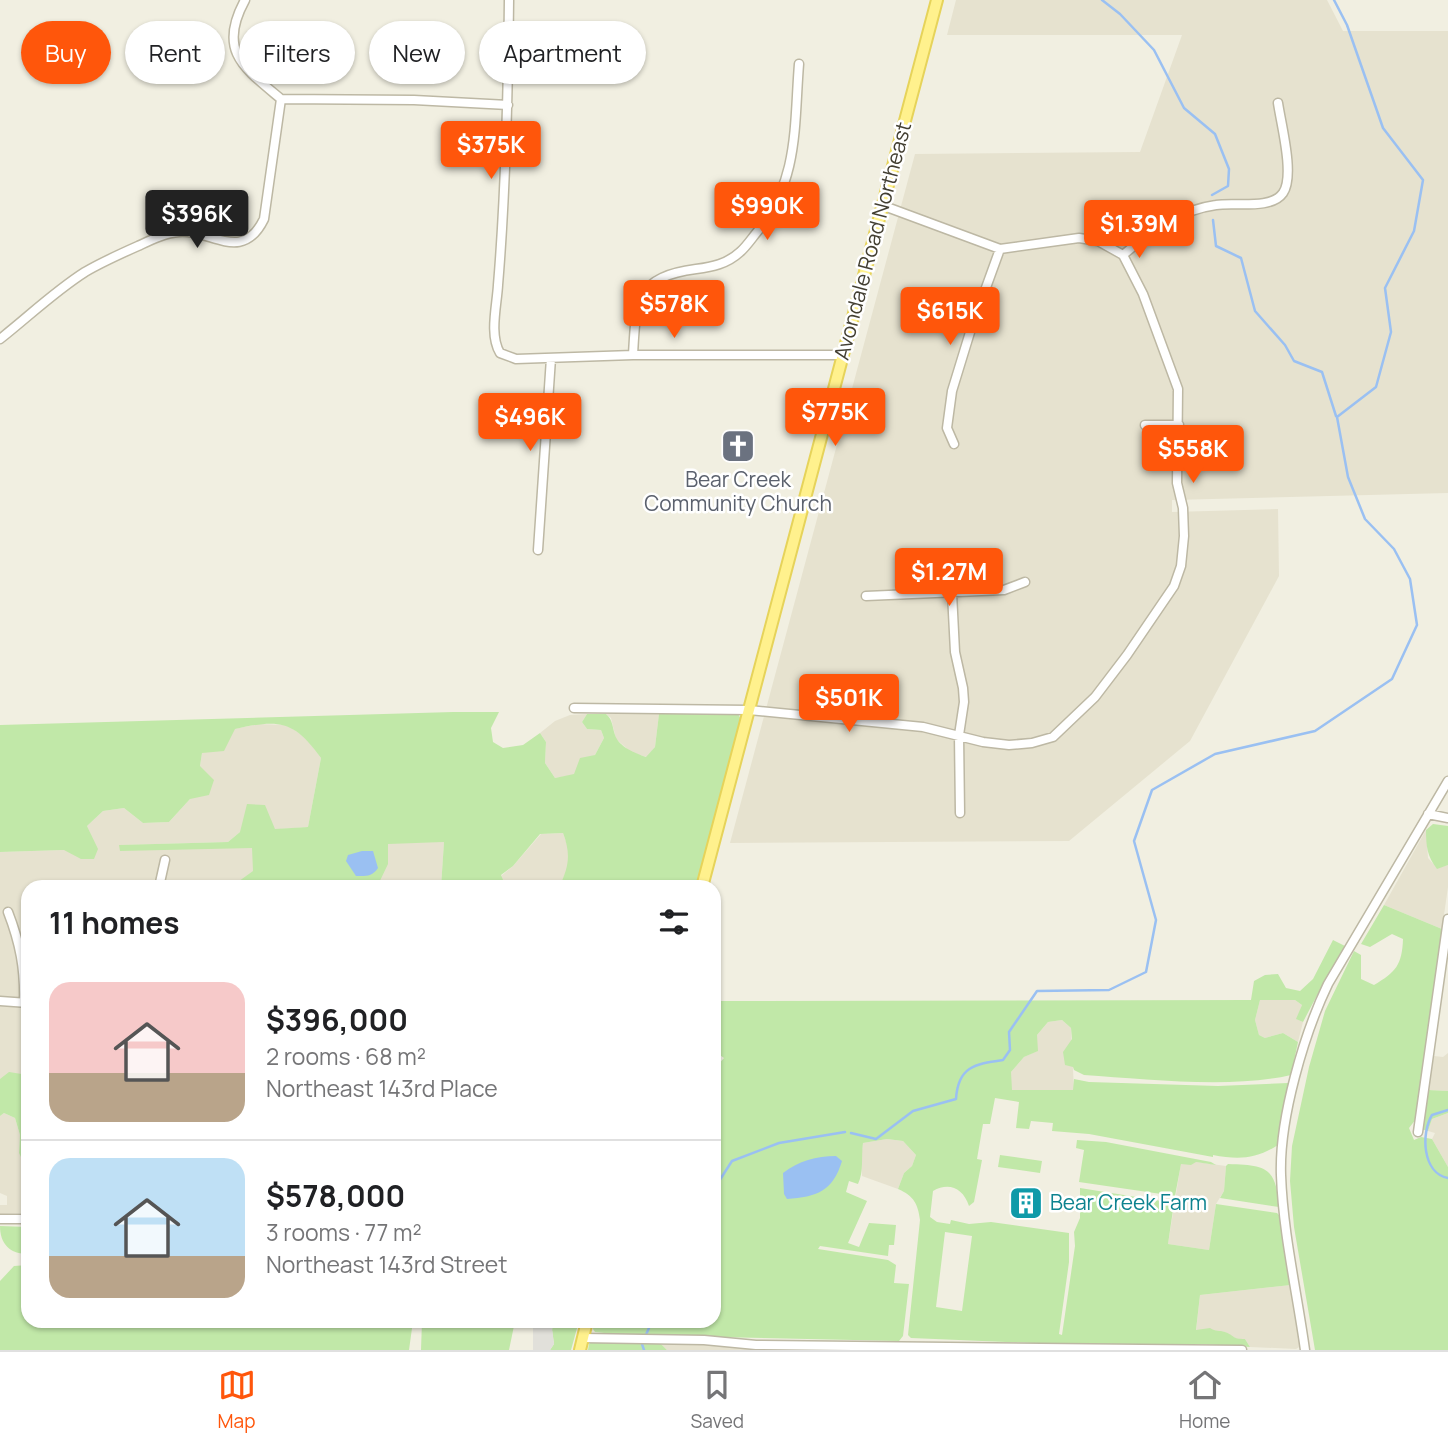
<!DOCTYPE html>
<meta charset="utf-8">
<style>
:root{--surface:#fff;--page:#f6f6f6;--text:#202124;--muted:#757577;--line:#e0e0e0;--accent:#ff560b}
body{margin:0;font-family:Manrope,sans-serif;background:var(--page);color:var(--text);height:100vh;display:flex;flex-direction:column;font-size:26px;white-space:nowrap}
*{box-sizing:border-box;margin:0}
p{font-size:23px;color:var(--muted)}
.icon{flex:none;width:38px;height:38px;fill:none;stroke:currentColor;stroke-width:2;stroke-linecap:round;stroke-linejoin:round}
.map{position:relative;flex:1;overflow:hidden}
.side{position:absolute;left:21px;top:880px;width:700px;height:448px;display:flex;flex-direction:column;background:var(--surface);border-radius:21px;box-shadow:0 2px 5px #0004}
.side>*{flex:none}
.banner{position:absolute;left:21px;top:21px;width:700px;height:63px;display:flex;gap:14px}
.price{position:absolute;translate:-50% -60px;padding:0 16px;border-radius:7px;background:var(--accent);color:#fff;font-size:23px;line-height:46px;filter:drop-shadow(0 2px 4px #0008)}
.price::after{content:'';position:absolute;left:50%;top:42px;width:21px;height:16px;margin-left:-10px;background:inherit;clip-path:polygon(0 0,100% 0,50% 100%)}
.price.current{background:#222;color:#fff}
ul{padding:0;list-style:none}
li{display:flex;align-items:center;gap:21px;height:175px;padding:0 28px}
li+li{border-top:2px solid var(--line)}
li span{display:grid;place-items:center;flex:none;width:196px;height:140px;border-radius:21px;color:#555}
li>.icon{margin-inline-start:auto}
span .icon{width:84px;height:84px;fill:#fffc;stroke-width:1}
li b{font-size:30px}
h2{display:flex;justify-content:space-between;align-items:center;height:84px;padding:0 28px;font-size:30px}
.tag{padding:0 24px;border-radius:32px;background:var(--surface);box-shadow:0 2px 5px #0004;font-size:24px;line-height:63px}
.tag.current{background:var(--accent);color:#fff}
.menu{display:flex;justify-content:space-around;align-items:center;height:98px;border-top:2px solid var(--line);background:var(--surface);font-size:19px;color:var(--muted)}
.menu a{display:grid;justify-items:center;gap:4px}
.menu .current{color:var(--accent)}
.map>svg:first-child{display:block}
.residential{fill:#e6e2cf}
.green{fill:#c1e8a8;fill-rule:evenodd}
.parking{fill:#e1e0da}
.water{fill:#9ac0f2}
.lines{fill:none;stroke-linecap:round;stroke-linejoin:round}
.stream{stroke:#9ac0f2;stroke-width:2.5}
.minor-casing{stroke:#bdb8a4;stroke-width:11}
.major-casing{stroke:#e6d35a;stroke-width:14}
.minor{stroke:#fff;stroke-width:8}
.major{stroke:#fff18d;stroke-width:10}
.labels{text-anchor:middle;stroke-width:5;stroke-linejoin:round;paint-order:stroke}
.street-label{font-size:21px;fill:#433f32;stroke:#fff}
.worship-label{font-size:21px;fill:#5b616d;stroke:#fff}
.culture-label{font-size:21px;fill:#0d838f;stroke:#fff;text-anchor:start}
</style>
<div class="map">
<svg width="1448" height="1350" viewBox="0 0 1448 1350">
<rect width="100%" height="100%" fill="#f1efe1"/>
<path class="residential" d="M956,0H1327L1343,31H1448V493L1172,500V512L1278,509L1279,576L1190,741L1069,841L730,843L915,154L1140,152L1182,35H947Z
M587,714L582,722L587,729L601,730L604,738L595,755L574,775L555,778L545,763L546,742L540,733L555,721L570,715Z
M606,714H659L655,747L647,757L632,753L616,739L611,718Z
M258,724L288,725L307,739L321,758L308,827L240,832L228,842L120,845L444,842L441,887H28V1092L0,1091V852L97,849L87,826L103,811L124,808L143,823L169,822L190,799L200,766L202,753L234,729Z
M1426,830L1428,858L1437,868L1448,865V887L1442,929L1384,905Z
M563,833L568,847L569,867L559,887H506L501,876L513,866L541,834Z
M1260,1000H1295L1302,1005L1297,1019L1303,1022L1298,1042L1283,1033L1265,1038L1259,1035L1255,1020Z
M1062,1020L1071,1028L1074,1090H1011V1072L1024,1057L1037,1051V1035L1048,1022Z
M1448,1053V1091L1428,1090L1434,1056L1443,1057Z
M4,1113L15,1118L20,1135L19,1152L26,1166L24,1188L28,1213L0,1214V1205H7V1196L0,1193V1116Z
M1448,1113V1167L1432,1139L1435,1133L1428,1131L1432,1119Z
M887,1139L903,1141L916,1155L912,1166L904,1173L898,1189L862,1176L861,1157L863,1143Z
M1196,1162L1226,1166L1224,1191L1216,1204L1209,1250L1168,1244L1181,1163Z
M1291,1285L1301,1346L1296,1349L1250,1347L1245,1339H1234L1225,1332L1196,1331L1200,1295Z
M660,1343H701L746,1349L810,1350H667Z"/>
<path class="green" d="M453,712H499L491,728L493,742L503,748L523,745L540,733L546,742L545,763L555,778L574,774L580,758L595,755L604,738L601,730L587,729L582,722L587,714H606C613,720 612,726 615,735C619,747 635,753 646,757L655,747L659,714H738L741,719L696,887H559C569,867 571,854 563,833L540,834L513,866L501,875L506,887H441L444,842L388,844V864L377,887H176L235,884L253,871L252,848L120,851L119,845L228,842L240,832L247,804L265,805L275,829L308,827L321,758C294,720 279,719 235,729L224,751L202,753L200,766L214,780L209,795L190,799L169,822L143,823L124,808L103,811L87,826L98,849L94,859H81L64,850L0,852V725Z
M1433,824L1448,826V865L1437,869C1427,856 1426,846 1426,830Z
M1384,905L1442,929L1417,1113L1416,1119L1409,1128L1414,1140L1421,1137L1432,1139L1448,1167V1350H1315L1294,1227L1290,1181L1292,1146L1309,1067L1325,1011L1354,951L1361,955V979L1374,985C1396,972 1402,965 1403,939L1392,934L1370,947L1361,944Z
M1333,940L1347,947L1323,984L1303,1022L1296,1019L1302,1005L1295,1000H1260L1255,1020L1259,1035L1265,1038L1283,1033L1298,1042L1291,1075C1232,1089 1145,1079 1084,1075L1074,1070L1073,1067L1065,1065L1063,1052L1072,1039L1071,1028L1062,1020L1048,1022L1037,1035L1038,1051L1024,1057L1011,1072L1012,1090H1073L1074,1079L1089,1082L1218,1086L1288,1083L1291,1085L1278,1145C1256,1159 1239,1160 1213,1155V1157L1089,1134L1052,1131L1053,1123L1031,1121L1029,1129L1016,1128L1019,1102L995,1098L990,1124H983L977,1159L982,1160L974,1202L969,1206C963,1188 949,1182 933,1191L930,1217L937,1222L950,1224L951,1220L969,1224L991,1222L1069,1233V1262L1059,1334L1062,1335L1075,1246L1074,1232L1080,1218V1188L1174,1203L1168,1244L1209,1250L1216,1204L1277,1213L1280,1216L1291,1285L1200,1295L1196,1330L1210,1328C1216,1332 1219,1330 1225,1332C1236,1336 1231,1339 1245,1339L1250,1347L1201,1344H1057L911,1338L908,1335L920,1220C918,1204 914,1196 898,1189L904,1173L912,1166L916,1155L903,1141L887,1139L863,1143C861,1157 864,1172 858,1184L849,1181L846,1192L867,1201L848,1243L859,1247L869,1223L896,1225L894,1245H889L888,1256L820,1246L818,1249L888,1260L896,1265L894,1283L909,1284L903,1336L899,1341L623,1335L595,1332L593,1329L595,1321H714V1091L717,1081L715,1068L724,1058L714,1051V1001L1251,1000L1254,981L1265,975L1278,974L1286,988L1300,991L1313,979ZM945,1232L972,1236L962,1311L936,1307Z
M9,1072L28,1075V1210L24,1188L26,1167L19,1153L20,1135L15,1118L4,1113L0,1116V1079Z
M1428,1090L1448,1091V1113L1432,1119L1428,1131L1421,1129Z
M1077,1140L1106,1142L1211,1162L1216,1165L1196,1162L1191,1165L1181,1164L1175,1196L1079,1182L1084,1150L1076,1148Z
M1000,1155L1042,1161L1040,1173L998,1167Z
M1228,1164C1266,1165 1276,1167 1279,1207L1220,1198L1224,1191L1226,1166Z
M0,1226L28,1227V1254C10,1254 0,1244 0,1226Z
M28,1265V1321H131L134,1324L152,1325L155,1321H413L409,1350H0V1281L14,1266Z
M422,1321H515L509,1350H421Z
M554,1321H579L571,1350H550L554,1344L552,1330Z
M593,1341L660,1343L667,1350H588L589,1344Z"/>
<path class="parking" d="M533,1327L552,1328L554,1344L550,1350H533Z"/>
<path class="water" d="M362,851H373L378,868C372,877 366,876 356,876L346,861L348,855Z
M836,1156L842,1161C833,1191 817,1197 787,1199L784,1194L783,1173C799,1161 816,1156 836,1156Z"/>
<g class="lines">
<path class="stream" d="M1102,0L1120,14L1154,50L1184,108L1215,134L1229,169L1228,186L1212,195
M1213,220L1216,246L1241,258L1255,311L1285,345L1294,361L1322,372L1336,416
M1448,1110L1432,1115C1421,1133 1422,1173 1448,1178
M851,1133L876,1139L913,1111L956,1099C958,1067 974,1064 1003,1060L1010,1050L1009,1032L1037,991L1109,990L1146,972L1156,920L1134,841L1152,790L1215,754L1315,731L1392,679L1417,625L1410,579L1394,549L1365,519L1348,477L1337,417L1376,387L1391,332L1385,288L1414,231L1423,180L1383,128L1347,25L1334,0
M714,1189L732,1161L779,1143L845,1132
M644,1350L642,1344L652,1321"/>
<g class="minor-casing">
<path id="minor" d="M245,0C217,51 244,68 281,99
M509,0C508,95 506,190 498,285C497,305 489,335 500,353L516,359L633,355H842
M281,99L414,100L508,105
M884,206L1000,249L1079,238L1098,241L1123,255C1151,231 1179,210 1216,205C1235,202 1271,210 1283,193C1295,176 1281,124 1278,103
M0,339C28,317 55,291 85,272C102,262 120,254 138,246C151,240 165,233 179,232C211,229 242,264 264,219L281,99
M633,355C636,302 635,277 696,269C712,267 727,264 740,252C746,247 752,238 757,232C799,180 794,127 799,64
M1145,425H1179
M954,444L947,428L952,391L971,329L1000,249
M538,550L551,358
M952,593L955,652L963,688L964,702L959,735L960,813
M866,596L1004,590L1025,582
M574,708L749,710L923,727L983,742L1009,745L1032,743L1053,737L1095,697L1127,655L1174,586L1181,566L1184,536L1183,508L1177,483L1178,389L1143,294L1123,255
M1428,814L1448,818
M159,887L165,860
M8,912C20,943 25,969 24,1002
M0,1001L28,1003
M1418,1132L1448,919
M0,1219H28
M583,1338L704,1340L756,1345L1242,1350
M1305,1350C1297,1292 1283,1233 1281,1175C1279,1119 1304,1034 1328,984L1448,781"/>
</g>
<g class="major-casing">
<path id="major" d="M702,887L937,0
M580,1350L587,1321"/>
</g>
<use href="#minor" class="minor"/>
<use href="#major" class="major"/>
</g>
<defs>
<g id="church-square" transform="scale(1.75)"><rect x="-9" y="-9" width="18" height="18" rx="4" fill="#6b7280" stroke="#fff"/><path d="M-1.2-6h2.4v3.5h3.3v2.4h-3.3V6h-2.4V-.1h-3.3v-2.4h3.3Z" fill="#fff"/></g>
<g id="building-square" transform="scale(1.75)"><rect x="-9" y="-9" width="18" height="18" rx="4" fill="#0f9aa8" stroke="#fff"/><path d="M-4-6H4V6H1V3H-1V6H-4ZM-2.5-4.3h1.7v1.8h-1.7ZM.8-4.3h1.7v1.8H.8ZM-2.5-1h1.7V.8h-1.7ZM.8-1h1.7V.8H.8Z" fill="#fff"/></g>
</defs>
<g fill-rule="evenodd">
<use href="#church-square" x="738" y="446"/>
<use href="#building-square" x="1026" y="1203"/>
</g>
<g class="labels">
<g class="street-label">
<text transform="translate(873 241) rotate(-75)" y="7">Avondale Road Northeast</text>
</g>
<g class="worship-label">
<text x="738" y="487">Bear Creek<tspan x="738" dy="24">Community Church</tspan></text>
</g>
<g class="culture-label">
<text x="1050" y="1210">Bear Creek Farm</text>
</g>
</g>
</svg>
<b class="price" style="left:491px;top:181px">$375K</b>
<b class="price" style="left:767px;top:242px">$990K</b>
<b class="price current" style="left:197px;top:250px">$396K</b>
<b class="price" style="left:1139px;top:260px">$1.39M</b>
<b class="price" style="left:674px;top:340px">$578K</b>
<b class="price" style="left:950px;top:347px">$615K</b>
<b class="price" style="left:835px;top:448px">$775K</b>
<b class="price" style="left:530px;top:453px">$496K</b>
<b class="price" style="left:1193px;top:485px">$558K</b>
<b class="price" style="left:949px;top:608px">$1.27M</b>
<b class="price" style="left:849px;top:734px">$501K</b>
<div class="banner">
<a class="tag current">Buy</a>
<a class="tag">Rent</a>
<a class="tag">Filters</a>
<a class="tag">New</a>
<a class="tag">Apartment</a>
</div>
<section class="side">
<h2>11 homes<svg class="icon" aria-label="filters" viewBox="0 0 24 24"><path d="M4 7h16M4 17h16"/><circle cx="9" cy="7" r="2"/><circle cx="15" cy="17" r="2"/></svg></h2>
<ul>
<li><span style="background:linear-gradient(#f6c9c9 65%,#b9a48a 0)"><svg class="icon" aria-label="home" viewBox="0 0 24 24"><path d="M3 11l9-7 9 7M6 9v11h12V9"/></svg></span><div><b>$396,000</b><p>2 rooms · 68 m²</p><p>Northeast 143rd Place</p></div></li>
<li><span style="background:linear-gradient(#bfe0f5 70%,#b9a48a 0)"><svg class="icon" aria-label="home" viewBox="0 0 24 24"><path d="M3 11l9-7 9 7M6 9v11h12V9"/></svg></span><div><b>$578,000</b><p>3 rooms · 77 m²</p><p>Northeast 143rd Street</p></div></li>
</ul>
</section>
</div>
<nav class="menu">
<a class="current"><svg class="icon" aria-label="map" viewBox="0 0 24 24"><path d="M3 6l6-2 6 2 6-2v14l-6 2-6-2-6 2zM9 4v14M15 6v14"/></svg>Map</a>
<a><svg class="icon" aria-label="saved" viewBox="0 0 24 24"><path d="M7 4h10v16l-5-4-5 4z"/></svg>Saved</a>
<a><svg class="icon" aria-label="home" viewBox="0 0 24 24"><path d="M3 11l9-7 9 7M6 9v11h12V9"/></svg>Home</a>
</nav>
